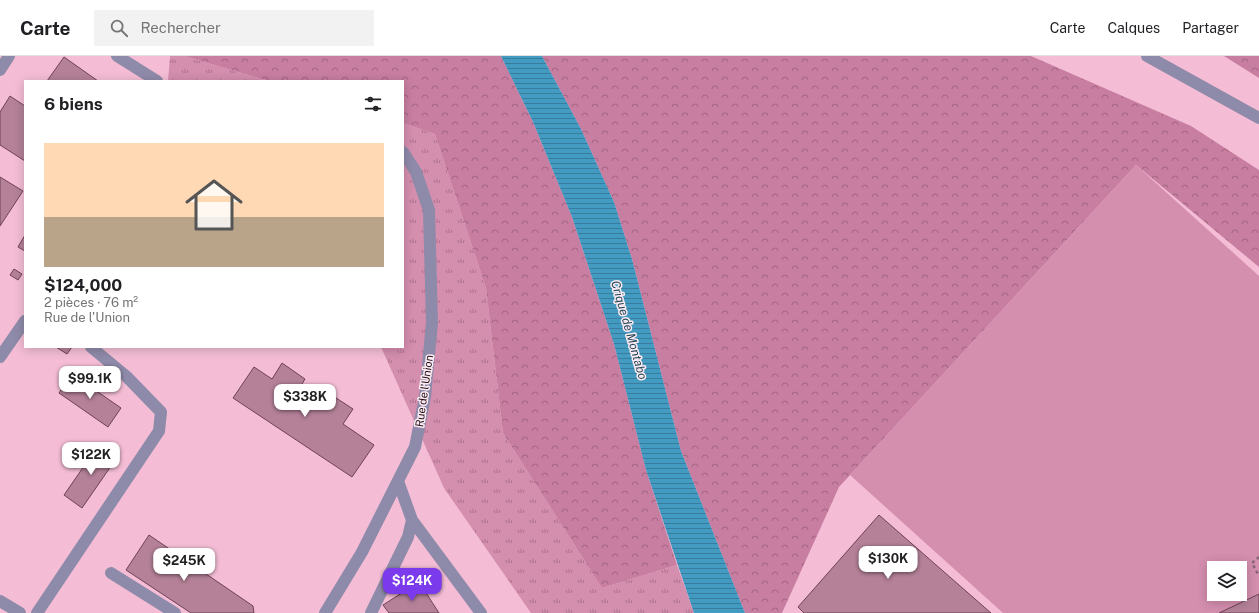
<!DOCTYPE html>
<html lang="fr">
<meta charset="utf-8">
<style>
:root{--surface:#fff;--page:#f2f2f2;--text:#202124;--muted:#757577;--line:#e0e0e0;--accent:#7c3aed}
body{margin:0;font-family:"Public Sans",sans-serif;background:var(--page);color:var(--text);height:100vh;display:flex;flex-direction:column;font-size:15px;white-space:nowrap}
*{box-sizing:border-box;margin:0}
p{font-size:13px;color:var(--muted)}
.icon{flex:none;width:22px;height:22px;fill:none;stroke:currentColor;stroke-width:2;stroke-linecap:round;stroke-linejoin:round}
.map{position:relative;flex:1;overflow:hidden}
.details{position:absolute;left:24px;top:24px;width:380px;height:268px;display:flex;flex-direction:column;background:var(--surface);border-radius:0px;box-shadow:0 2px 10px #0003}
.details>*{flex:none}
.tools{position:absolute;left:1207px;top:505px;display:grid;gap:8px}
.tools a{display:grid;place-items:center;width:40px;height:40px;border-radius:0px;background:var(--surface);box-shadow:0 2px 10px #0003;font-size:20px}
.price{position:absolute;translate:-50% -34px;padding:0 9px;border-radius:8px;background:#fff;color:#222;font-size:13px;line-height:26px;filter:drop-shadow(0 1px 2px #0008)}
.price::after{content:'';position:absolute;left:50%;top:24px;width:12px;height:9px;margin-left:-6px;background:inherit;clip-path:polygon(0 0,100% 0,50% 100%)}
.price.current{background:var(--accent);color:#fff}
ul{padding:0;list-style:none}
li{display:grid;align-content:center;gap:8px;height:212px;padding:0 20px}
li+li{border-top:1px solid var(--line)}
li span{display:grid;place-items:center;height:124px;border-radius:0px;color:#555}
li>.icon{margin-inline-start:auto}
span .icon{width:72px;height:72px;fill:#fffc;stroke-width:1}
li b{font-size:17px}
h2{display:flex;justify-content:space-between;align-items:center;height:48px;padding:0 20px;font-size:17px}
header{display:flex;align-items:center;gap:24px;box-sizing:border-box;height:56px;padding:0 20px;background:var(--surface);border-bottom:1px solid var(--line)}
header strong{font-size:19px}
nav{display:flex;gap:22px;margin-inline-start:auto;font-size:14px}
.search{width:280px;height:36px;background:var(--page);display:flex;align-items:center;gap:10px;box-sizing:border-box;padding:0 14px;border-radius:0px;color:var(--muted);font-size:15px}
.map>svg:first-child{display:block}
.grass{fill:url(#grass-tufts)}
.forest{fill:url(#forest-crowns)}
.pitch{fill:#d48eae;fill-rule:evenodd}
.water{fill:url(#water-rules)}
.building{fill:#b48198;stroke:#6f4257}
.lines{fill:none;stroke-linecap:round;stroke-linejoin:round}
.path{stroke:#8b6677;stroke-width:2.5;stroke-dasharray:3 3;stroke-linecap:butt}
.minor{stroke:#8e8aa9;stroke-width:12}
.labels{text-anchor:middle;stroke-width:3;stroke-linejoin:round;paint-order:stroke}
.street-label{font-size:11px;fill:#200e17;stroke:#fcebf2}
.water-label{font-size:12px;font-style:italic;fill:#214758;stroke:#fcebf2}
</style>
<header>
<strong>Carte</strong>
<div class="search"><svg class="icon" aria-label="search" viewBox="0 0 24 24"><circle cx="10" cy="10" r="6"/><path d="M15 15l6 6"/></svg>Rechercher</div>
<nav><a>Carte</a><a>Calques</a><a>Partager</a></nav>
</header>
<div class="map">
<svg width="1259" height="557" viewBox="0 0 1259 557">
<defs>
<pattern id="grass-tufts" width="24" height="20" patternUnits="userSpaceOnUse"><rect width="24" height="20" fill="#d48eae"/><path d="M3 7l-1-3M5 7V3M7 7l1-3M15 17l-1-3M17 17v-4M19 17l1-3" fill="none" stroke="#ac728d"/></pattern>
<pattern id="forest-crowns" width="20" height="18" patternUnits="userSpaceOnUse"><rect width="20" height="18" fill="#c87ea1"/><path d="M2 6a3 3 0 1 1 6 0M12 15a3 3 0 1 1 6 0" fill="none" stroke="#a26682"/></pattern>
<pattern id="water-rules" width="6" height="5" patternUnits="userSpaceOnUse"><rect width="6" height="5" fill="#449bc2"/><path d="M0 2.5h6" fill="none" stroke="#387d9d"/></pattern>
</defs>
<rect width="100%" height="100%" fill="#f4bdd5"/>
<path class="grass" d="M170,0H184L269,25H168Z
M403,67L435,78L486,232L503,377L602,532L677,509L694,557H531L444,432L381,291H403Z"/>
<path class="forest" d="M184,0H501L533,66L572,161L614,288L646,414L677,509L602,532L503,377L486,232L435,78L403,67V25H269Z
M542,0H1031L1191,70L1259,114V211L1136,109L839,431L782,557H745L681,395L632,203L614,146L581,73Z
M1224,0H1259V22Z"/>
<path class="pitch" d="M1136,109L1259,220V557H1003L850,419ZM1214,512H1240V538H1214Z"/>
<path class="water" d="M501,0H542L581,73L614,146L632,203L681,395L745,557H694L646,414L614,288L572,161L533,66Z"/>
<path class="building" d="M64,1L98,25H47Z
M10,40L25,50V105L0,89V56Z
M0,121L23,135L0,170Z
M25,179V195L18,191Z
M14,213L22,218L18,224L10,219Z
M56,291H72L67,298Z
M282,307L305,323L296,338L320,354L330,338L353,353L343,368L374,389L352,421L233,342L254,311L272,323Z
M72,318L121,352L108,371L59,337Z
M100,387L118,400L82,452L64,439Z
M879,459L991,557H804L798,551Z
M149,479L253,550L254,557H191L126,514Z
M419,526L439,557H389L383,549Z
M1259,538V557H1219Z"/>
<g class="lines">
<path class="path" d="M1259,501L1252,507L1259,520"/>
<path class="minor" d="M117,0L157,25
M1147,0L1259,62
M0,14L9,0
M0,301L25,265
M412,464L481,557
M111,517L175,557
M0,545L20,557
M37,557L159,375L161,356L126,320L91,291
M325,557L362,496L415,391L425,341L432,267L429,154L416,116L403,96
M371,557L408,481L412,464L398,425"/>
</g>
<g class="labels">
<g class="street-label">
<text transform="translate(424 335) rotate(-82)" y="4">Rue de l'Union</text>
</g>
<g class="water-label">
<text transform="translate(629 274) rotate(74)" y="4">Crique de Montabo</text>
</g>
</g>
</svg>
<div class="tools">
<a><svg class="icon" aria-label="layers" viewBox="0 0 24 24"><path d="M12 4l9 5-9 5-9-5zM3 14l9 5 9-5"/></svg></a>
</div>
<b class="price" style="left:90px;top:344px">$99.1K</b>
<b class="price" style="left:305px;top:362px">$338K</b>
<b class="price" style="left:91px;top:420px">$122K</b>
<b class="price" style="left:888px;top:524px">$130K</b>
<b class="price" style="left:184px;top:526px">$245K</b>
<b class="price current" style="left:412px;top:546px">$124K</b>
<section class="details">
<h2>6 biens<svg class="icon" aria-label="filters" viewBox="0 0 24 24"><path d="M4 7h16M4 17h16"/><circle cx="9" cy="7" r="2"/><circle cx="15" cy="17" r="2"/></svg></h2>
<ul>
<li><span style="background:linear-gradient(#ffd9b3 60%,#b9a48a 0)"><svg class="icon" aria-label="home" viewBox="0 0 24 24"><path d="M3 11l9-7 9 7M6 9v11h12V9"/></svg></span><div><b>$124,000</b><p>2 pièces · 76 m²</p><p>Rue de l'Union</p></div></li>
</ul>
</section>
</div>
